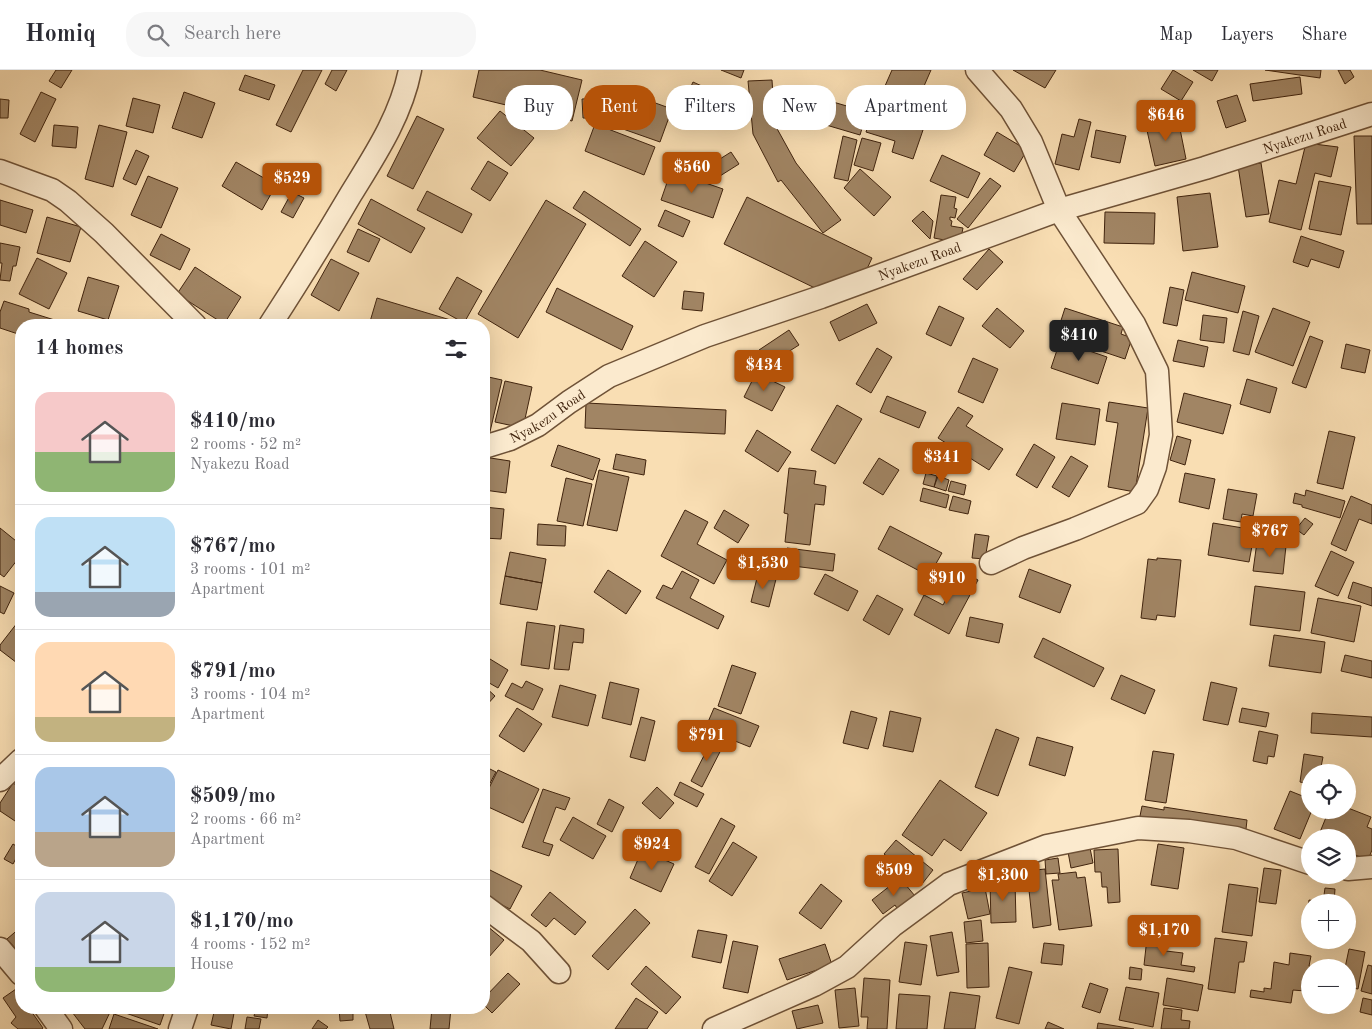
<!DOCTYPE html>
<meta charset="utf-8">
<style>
:root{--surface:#fff;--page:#f7f7f7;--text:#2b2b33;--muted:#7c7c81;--line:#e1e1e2;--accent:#b45309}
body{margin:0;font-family:"Old Standard TT",serif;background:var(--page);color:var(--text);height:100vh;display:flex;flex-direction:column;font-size:19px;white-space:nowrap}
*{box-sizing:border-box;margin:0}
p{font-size:16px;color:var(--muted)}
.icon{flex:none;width:28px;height:28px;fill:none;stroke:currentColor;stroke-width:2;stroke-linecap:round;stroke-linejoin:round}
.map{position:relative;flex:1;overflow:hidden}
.drawer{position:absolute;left:15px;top:249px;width:475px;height:695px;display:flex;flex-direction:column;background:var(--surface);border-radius:20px;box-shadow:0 5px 20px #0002}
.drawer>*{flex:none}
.banner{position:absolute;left:505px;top:15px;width:475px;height:45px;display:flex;gap:10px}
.fabs{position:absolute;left:1301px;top:694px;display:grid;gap:10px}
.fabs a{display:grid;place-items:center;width:55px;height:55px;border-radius:50%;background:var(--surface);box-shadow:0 5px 20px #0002;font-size:25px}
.price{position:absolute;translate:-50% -42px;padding:0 11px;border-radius:5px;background:var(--accent);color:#fff;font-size:16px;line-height:32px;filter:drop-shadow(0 1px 2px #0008)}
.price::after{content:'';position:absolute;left:50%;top:30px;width:15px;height:11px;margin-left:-8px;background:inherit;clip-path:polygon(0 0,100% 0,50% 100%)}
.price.current{background:#222;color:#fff}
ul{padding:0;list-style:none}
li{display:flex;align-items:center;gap:15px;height:125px;padding:0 20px}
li+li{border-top:1px solid var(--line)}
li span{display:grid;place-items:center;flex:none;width:140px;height:100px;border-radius:15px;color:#555}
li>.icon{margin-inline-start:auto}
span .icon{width:60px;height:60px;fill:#fffc;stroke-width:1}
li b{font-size:21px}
h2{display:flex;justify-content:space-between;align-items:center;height:60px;padding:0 20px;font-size:21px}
.chip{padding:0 18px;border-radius:20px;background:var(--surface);box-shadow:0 5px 20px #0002;font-size:18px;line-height:45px}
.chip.current{background:var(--accent);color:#fff}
header{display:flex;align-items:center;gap:30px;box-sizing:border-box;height:70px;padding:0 25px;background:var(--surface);border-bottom:1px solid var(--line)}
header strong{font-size:24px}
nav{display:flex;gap:28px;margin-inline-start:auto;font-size:18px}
.search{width:350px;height:45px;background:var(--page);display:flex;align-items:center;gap:12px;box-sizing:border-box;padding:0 18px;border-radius:20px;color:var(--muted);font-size:19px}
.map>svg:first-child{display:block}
.building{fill:#a18564;stroke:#41240e}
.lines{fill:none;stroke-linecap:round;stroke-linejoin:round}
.street-casing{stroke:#6f5237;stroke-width:25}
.street{stroke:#fbeace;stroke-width:22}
.labels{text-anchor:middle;stroke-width:4;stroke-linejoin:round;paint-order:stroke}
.street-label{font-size:14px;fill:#41240e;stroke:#fbeace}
</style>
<header>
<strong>Homiq</strong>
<div class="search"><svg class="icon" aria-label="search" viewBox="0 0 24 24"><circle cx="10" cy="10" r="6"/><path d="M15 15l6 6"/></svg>Search here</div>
<nav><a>Map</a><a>Layers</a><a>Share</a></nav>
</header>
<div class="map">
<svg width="1372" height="959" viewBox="0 0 1372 959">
<rect width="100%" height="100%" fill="#f9deb3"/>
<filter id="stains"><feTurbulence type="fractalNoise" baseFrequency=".004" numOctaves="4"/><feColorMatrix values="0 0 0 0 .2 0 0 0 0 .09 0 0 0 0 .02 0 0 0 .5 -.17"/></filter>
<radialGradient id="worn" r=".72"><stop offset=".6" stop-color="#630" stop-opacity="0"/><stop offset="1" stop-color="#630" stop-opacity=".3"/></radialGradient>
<path class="building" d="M56,0H72L61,18L49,11Z
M303,0H322L291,62L276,55Z
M332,0H347L336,21L325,14Z
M479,0H540L582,10L572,51L473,27Z
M721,0H744L741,8Z
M892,0H931L911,46L878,32Z
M1013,0H1056L1045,18Z
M1173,0L1193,12L1181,31L1161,19Z
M1193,0H1218L1212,11Z
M1265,0H1321L1320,8Z
M1338,0H1350L1354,7L1345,14Z
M245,5L275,15L269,30L239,20Z
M1300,7L1302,24L1253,31L1250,14Z
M772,10L775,55L796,93L841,150L823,163L781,110L778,112L753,64L748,11Z
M693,12L726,27L715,51L682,36Z
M41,22L56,29L35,72L20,64Z
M184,22L215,33L202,68L172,58Z
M806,24L867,42L860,65L799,47Z
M1237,25L1246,51L1226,58L1217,31Z
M636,26L672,39L660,72L623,59Z
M133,28L160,35L153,63L126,56Z
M600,28L601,48H583L582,29Z
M0,29L9,30L8,48H0Z
M500,41L534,68L511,96L477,68Z
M872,44L923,60L913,89L892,82L895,71L866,62Z
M417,46L444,59L413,119L387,106Z
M1079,49L1091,52L1079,100L1055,94L1062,64L1074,67Z
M1178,49L1186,89L1155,96L1146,56Z
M595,54L655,77L644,105L585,81Z
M54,55L78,57L76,78L52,76Z
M99,55L127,62L113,117L85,109Z
M1096,60L1126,66L1120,93L1091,87Z
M997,62L1027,80L1014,102L984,85Z
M843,66L857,70L848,111L834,108Z
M1354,66H1372V154H1357Z
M862,68L881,73L873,101L854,95Z
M1306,73L1338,77L1331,107L1315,103L1301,160L1269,152L1279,110L1296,114Z
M136,80L149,86L136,115L123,109Z
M731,82L739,94L712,111L704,99Z
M942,85L980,103L968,128L930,111Z
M488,91L508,103L490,131L471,119Z
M236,92L276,115L262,140L222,116Z
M1261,93L1269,144L1246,147L1238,96Z
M860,99L891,127L874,146L844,118Z
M671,101L723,119L713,148L661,130Z
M148,106L178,118L161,158L131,145Z
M990,108L1001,116L968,158L957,149Z
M1319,111L1351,117L1341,165L1309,159Z
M427,121L472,144L462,163L417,140Z
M584,121L641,159L630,176L573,138Z
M292,122L304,128L293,148L281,142Z
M1210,123L1218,177L1183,181L1177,127Z
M941,125L956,127L954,138L957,139L955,148L950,147V150L952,151L951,156L963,158L960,173L934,168Z
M747,127L872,188L866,201L817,219L724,174Z
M371,129L425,158L411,183L358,154Z
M0,130L33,140L26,163L0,155Z
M546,130L586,154L518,268L478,244Z
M665,140L690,151L683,167L658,156Z
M923,141L933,151L930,169L912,151Z
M1105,142L1155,143L1154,174L1104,173Z
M47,147L81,157L70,192L37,183Z
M358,159L380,169L369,192L347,182Z
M161,164L190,179L180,200L150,185Z
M1301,166L1344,181L1339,198L1311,189L1308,197L1293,192Z
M645,171L677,192L654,227L622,206Z
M0,173L20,177L16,196H13L10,211L0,210L2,193H0Z
M989,179L1003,192L977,220L963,209Z
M37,188L67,203L49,239L19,224Z
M331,189L359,203L339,241L311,225Z
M195,197L241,227L224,254L177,224Z
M1192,202L1245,216L1238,243L1185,230Z
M88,207L119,216L108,250L78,241Z
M457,207L482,221L464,253L439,239Z
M1170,217L1184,220L1177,256L1163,253Z
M557,218L633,256L622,280L546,242Z
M684,221L704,223L702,241L682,239Z
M377,228L454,251L452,255H369Z
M4,231L29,239V242L61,252L60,255H33L25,252L24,255H21V265L0,258V242Z
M867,234L877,253L839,271L830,252Z
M939,236L964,248L951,276L926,264Z
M997,238L1024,261L1010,278L982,256Z
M1065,238L1123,257L1121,264L1132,268L1125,289L1056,266Z
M1273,238L1310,252L1293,296L1255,282Z
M1243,241L1259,246L1249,285L1233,281Z
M1203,245L1227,248L1224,273L1200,270Z
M789,260L799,275L769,294L759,280Z
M1310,266L1323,271L1306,318L1292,313Z
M1178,270L1208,277L1204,297L1173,291Z
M1060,271L1107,287L1098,314L1051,298Z
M1346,274L1370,280L1365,303L1341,298Z
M877,278L892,287L871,323L856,314Z
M973,288L998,299L983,333L958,322Z
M756,303L785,317L772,341L744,327Z
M484,306L502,310L489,366L484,365Z
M1247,309L1277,318L1270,343L1240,334Z
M505,311L532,317L523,358L495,352Z
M1184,323L1231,335L1223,364L1177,352Z
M887,326L926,342L919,358L880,342Z
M1109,332L1148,338L1135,422L1108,417L1118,353L1106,351Z
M586,333L726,340L725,364L585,358Z
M1062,333L1100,339L1095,375L1056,369Z
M837,335L862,349L835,394L811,380Z
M958,337L973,346L966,356L1003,379L989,400L938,368Z
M757,360L791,382L778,402L745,381Z
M1329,361L1355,367L1343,419L1317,413Z
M1177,366L1191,370L1185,395L1170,390Z
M1034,374L1055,387L1037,418L1016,405Z
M558,375L600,389L593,410L551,396Z
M616,384L646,390L644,405L613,399Z
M1071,386L1088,396L1069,427L1052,417Z
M484,387L510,391L506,423L484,420Z
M879,388L899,400L883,425L863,413Z
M789,398L816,401L814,414L826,416L824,435L815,434L810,475L785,472L788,444L784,443Z
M599,400L629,407L617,461L587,455Z
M926,403L937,406L934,417L923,414Z
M1185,403L1215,409L1209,439L1179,432Z
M938,406L949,410L946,421L934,417Z
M566,408L592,414L583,456L557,451Z
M951,411L966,415L964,425L948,421Z
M923,418L949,425L946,438L920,431Z
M1228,419L1257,424L1253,446L1242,444L1241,452L1223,449Z
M1306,420L1345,431L1340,448L1302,437V435L1293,433L1295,423L1305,426Z
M953,426L971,431L968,444L949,440Z
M1351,426L1372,435V454L1359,449L1346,481L1331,474Z
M484,437L504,439L501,469L484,468Z
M685,440L708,452L697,474L727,490L714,514L661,486Z
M724,440L749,455L738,473L714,458Z
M1305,448L1313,454L1304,465L1296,459Z
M1213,453L1255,460L1249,492L1208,485Z
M538,454L566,456L565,476L537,475Z
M890,456L942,483L929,506L878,479Z
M0,458L21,475V485L4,507L0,504Z
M975,464L989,466L985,489L972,488Z
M1257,472L1286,476L1283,504L1253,501Z
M787,478L835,484L833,501L785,495Z
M1331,481L1354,492L1338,526L1315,516Z
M510,482L546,489L542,513L505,506Z
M1157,488L1181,490L1175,547L1157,545L1156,550L1141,548L1148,489L1157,490Z
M1029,499L1071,515L1060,543L1019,527Z
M608,500L641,521L626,544L594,522Z
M682,501L699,510L690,528L724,546L718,559L656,528L663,515L672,519Z
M961,501L978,510L949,564L914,545L924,525L943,535Z
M758,504L776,509L769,537L751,532Z
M825,504L858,521L848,541L814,524Z
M505,506L542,513L537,540L500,534Z
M1353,512L1372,518V536L1348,528Z
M0,516L14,523L4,544L0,542Z
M1255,516L1305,522L1300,561L1250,555Z
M877,525L903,539L889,565L863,550Z
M1318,528L1361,536L1354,572L1311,563Z
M970,547L1003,554L999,573L966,566Z
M21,548V596L0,580V575Z
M527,552L555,556L549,599L521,595Z
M560,555L584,559L583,573L573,572L569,600L554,599Z
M1274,565L1325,572L1321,603L1269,596Z
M1043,568L1104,598L1094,617L1034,587Z
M1345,585L1372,591V608L1341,601Z
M490,589L508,600L498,618L484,610V599Z
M732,595L756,603L741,644L718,636Z
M1121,605L1155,620L1145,644L1111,629Z
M526,611L543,619L533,640L505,626L512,613L522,618Z
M610,612L639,619L631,655L602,648Z
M1211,612L1237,618L1228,655L1203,650Z
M560,615L596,625L588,656L552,647Z
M484,616L495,626L484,638Z
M517,638L542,654L524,682L499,666Z
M714,638L759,656L750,677L705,659Z
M1242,638L1269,643L1266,657L1239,652Z
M851,641L877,648L868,679L843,673Z
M890,641L921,648L913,682L883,676Z
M1312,643L1372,647V667L1311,663Z
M641,647L655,651L645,691L630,687Z
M996,659L1019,668L998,726L975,717Z
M1259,661L1278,665L1274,687L1268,686L1267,694L1253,691Z
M1037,667L1073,677L1065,706L1029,695Z
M713,668L724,674L702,717L691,711Z
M1153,681L1174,684L1166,733L1145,730Z
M1304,684L1323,687L1320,702H1310V714L1300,712Z
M484,696L496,702L488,717L484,715Z
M498,700L539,719L523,753L484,735V728Z
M940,710L987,743L961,781L944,769L932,786L902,765Z
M680,712L704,724L697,737L674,725Z
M13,713L21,718V755L0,741V733Z
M657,717L674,733L660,749L642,733Z
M543,719L570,728L565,740L556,737L543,772L553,775L549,786L522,777Z
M1290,721L1310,729V740H1312L1300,769L1274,759Z
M609,729L624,737L612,762L597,754Z
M1142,736L1164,740V737L1247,750L1246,759L1229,756L1139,751Z
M1348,738L1371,747L1367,757L1372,759V780L1368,790L1353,784L1354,782L1348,779V768L1318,767L1329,740H1348Z
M573,747L606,766L593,789L560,770Z
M721,748L735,756L709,804L695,797Z
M896,770L933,800L922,814L884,784Z
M733,772L757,787L732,826L709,811Z
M13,774L21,779L13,794L4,789Z
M1158,774L1184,778L1178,819L1151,815Z
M1090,778L1093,793L1071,798L1068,782Z
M1118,779L1120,832L1108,833L1107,817H1102L1101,802H1095L1094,780Z
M642,780L674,794L661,822L630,808Z
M1058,788L1060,803L1046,804L1045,790Z
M484,797L522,816L510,839L484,826Z
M1264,798L1281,800L1276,834L1259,832Z
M1045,799L1051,855L1033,858L1027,801Z
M1076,802L1077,808L1085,807L1092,856L1059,860L1052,810H1059L1058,804Z
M900,808L915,826L898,840L895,835L883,844L872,830Z
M1015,811L1016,852L991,853L990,812Z
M821,814L842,831L821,859L799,843Z
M1229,814L1258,818L1252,866L1222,862Z
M985,818L990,844L968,849L962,823Z
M1325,818L1335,819L1334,832H1310V847H1307L1309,830L1323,832Z
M550,822L586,852L575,865L554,848L546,857L531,845Z
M635,839L650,853L608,900L592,886Z
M981,850L983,871L966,873L964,852Z
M487,856L504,870L488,888L484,884V860Z
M21,857V873L15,878L7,869Z
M698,860L727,865L721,893L692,887Z
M952,862L959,902L937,906L930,866Z
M1147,868L1167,871L1166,881L1183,883L1181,895L1195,897L1194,902L1144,895Z
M1215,868L1247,872L1244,892H1239L1235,923L1208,919Z
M733,871L758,876L748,923L723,918Z
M905,872L927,875L921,915L899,912Z
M988,873L989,917L967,918L966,874Z
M1044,873L1064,875L1062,895L1041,893Z
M825,874L832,895L787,910L779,889Z
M1349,879L1365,882L1358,919L1348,917V898H1345Z
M1290,883L1311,886L1309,896L1316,898H1310V927L1304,926L1305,921L1293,920L1291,933L1250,927L1251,920L1264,922V918L1271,919L1274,892L1289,895Z
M1368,895L1372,896V924L1361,921Z
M646,896L681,927L666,944L631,914Z
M1009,897L1032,902L1019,954L996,948Z
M1130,897L1142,899L1141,910L1129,909Z
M508,903L520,914L492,943L484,935V928Z
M864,908L890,910L887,959H867L868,947H861Z
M1167,908L1203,915L1198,941L1163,935Z
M1090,913L1108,919L1100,943L1082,937Z
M1126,917L1159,923L1153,957L1119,950Z
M855,918L859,956L839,958L835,920Z
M16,919L21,926V938H29L43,958L42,959H18L11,953L16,947L3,928Z
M950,922L980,926L975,959H944Z
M899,924L930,926L927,959H896Z
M636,928L658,942L647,959H615Z
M1363,928L1372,930V945L1360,942Z
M818,935L823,953L797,959L792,941Z
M69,938H112L102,959H85Z
M118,938H166L160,955L117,940Z
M215,938H235L231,959L211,955Z
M256,938H268L267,948L254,946Z
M339,938H353V950L340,951Z
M364,938H389L394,959H370Z
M432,938H451L449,959H430Z
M1164,938L1182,940L1181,950L1190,951L1189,959H1161Z
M114,944L158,959H109Z
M247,947L261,949L259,959H245Z
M318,950L328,957L326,959H312Z
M1048,952L1064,959H1045Z
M1098,953L1134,959H1097Z"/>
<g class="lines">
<g class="street-casing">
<g id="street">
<path d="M977,0L1011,39L1031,72L1059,140L1134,254L1157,301L1161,365L1155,397L1147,419L1137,433L1075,459L1023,478L991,493"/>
<path d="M0,101L52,120L68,131L104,163L195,255"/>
<path d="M270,255C298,212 325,168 351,124C375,85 401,46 410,0"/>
<path id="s1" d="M484,377L510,369L538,355L569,332L609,306L705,266L821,227L1059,140L1205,98L1372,44"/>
<path d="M0,710L21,690"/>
<path d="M1348,799L1372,797"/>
<path d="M484,836L531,871L559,902"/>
<path d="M0,879L21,904"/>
<path d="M46,938L61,959"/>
<path d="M180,959L187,938"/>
<path d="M714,959L814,915L847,897L892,856L949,814L1047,776L1138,758L1189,761L1236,768L1310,793"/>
</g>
</g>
<use href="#street" class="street"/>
</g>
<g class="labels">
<g class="street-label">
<text dy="5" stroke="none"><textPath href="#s1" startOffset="881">Nyakezu Road</textPath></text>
<text dy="5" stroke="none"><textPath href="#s1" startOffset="476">Nyakezu Road</textPath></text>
<text dy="5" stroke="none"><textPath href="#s1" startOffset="71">Nyakezu Road</textPath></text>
</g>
</g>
<rect width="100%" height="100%" filter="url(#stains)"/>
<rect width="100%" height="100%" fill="url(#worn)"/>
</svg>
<div class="fabs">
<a><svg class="icon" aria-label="locate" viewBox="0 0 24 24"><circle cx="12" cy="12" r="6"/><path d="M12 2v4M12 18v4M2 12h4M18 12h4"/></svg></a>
<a><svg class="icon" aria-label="layers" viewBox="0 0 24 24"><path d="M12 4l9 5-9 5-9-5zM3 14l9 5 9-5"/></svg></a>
<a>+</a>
<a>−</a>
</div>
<b class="price" style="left:1166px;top:72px">$646</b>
<b class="price" style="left:692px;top:124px">$560</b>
<b class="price" style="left:292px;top:135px">$529</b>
<b class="price current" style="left:1079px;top:292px">$410</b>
<b class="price" style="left:764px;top:322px">$434</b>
<b class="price" style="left:942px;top:414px">$341</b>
<b class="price" style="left:1270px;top:488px">$767</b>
<b class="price" style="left:763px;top:520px">$1,530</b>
<b class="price" style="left:947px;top:535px">$910</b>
<b class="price" style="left:707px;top:692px">$791</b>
<b class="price" style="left:652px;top:801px">$924</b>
<b class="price" style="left:894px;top:827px">$509</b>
<b class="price" style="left:1003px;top:832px">$1,300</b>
<b class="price" style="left:1164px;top:887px">$1,170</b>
<div class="banner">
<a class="chip">Buy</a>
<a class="chip current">Rent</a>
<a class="chip">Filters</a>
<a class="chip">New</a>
<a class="chip">Apartment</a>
</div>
<section class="drawer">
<h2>14 homes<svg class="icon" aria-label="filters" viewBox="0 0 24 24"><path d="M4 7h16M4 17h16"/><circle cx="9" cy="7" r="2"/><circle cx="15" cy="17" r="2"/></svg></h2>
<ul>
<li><span style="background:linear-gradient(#f6c9c9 60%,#8fb573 0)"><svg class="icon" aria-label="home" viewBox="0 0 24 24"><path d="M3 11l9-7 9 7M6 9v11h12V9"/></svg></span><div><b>$410/mo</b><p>2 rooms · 52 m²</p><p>Nyakezu Road</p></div></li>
<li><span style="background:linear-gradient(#bfe0f5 75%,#9aa5b1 0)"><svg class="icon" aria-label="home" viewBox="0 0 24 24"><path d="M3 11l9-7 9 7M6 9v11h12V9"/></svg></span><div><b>$767/mo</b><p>3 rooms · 101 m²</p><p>Apartment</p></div></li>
<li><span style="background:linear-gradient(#ffd9b3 75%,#c2b280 0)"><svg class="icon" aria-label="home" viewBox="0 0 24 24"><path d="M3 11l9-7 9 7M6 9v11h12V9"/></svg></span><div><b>$791/mo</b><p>3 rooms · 104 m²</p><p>Apartment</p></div></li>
<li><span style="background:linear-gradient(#a9c7e8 65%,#b9a48a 0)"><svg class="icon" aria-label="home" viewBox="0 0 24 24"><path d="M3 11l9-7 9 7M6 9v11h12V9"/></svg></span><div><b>$509/mo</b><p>2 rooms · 66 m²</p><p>Apartment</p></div></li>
<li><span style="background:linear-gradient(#c9d6e8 75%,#8fb573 0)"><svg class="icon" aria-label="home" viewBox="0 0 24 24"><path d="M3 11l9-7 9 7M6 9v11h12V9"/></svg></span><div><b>$1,170/mo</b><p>4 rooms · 152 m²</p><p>House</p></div></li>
</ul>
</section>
</div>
